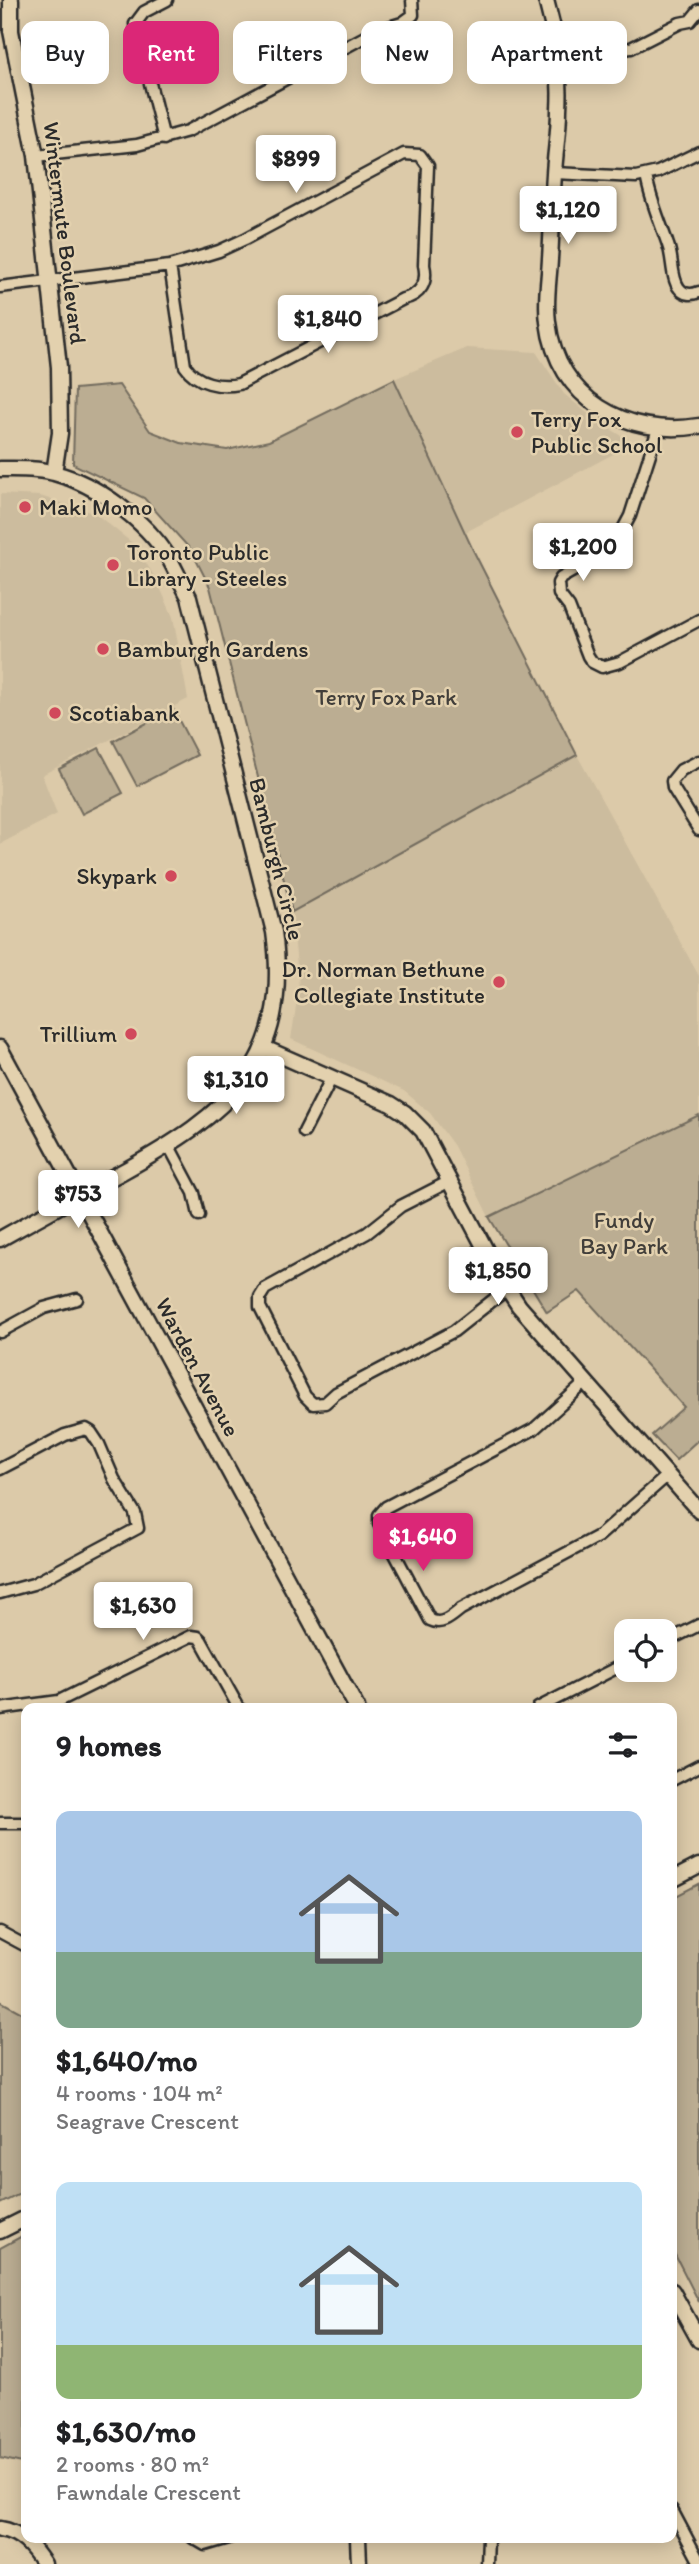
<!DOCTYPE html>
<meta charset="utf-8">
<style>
:root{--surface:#fff;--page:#f6f6f6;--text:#202124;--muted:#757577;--accent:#db2777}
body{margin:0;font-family:Itim,sans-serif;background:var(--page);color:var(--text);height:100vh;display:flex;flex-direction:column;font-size:26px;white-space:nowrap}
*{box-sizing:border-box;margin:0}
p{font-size:23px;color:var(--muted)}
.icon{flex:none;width:38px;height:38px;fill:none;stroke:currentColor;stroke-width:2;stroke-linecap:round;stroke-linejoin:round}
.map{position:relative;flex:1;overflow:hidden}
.details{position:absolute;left:21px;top:1703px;width:656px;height:840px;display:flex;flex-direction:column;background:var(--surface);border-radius:14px;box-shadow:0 4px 18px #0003}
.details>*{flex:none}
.guide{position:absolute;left:21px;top:21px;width:658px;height:63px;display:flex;gap:14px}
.fabs{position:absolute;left:614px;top:1619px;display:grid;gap:14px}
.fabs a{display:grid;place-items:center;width:63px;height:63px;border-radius:14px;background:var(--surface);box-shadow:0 4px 18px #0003;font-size:35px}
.price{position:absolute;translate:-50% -60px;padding:0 16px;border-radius:7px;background:#fff;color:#222;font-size:23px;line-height:46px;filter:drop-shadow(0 2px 4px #0008)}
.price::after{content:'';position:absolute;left:50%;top:42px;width:21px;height:16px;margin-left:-10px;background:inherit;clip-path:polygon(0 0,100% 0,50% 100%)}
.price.on{background:var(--accent);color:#fff}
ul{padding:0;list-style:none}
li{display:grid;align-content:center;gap:14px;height:371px;padding:0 35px}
li span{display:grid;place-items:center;height:217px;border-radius:14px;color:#555}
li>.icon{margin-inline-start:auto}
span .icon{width:126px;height:126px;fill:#fffc;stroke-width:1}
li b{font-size:30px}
h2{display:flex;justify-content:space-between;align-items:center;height:84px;padding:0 35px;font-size:30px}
.pill{padding:0 24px;border-radius:14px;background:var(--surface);box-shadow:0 4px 18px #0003;font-size:24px;line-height:63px}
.pill.on{background:var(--accent);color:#fff}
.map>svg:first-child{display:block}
.built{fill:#ccbc9e}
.green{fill:#bbad92;stroke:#736c5e;stroke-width:2}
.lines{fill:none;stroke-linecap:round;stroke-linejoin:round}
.street-casing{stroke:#2b2b2b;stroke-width:15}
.secondary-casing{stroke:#2b2b2b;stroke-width:19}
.street{stroke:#e3d1ae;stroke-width:10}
.secondary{stroke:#e3d1ae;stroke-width:14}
.poi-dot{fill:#d1495b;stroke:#e3d1ae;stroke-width:2.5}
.labels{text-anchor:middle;stroke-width:5;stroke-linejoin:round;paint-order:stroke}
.street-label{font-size:23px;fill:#2b2b2b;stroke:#e3d1ae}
.poi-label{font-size:23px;fill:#2b2b2b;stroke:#e3d1ae;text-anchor:start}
.park-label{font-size:23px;fill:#413e3a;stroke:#e3d1ae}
</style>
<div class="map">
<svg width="699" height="2564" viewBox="0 0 699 2564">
<rect width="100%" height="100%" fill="#dccaa9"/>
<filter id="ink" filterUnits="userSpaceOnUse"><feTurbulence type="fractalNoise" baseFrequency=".0143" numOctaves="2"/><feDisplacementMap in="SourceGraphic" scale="14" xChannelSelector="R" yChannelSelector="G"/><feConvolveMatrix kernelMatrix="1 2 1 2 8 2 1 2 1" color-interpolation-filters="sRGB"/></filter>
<g filter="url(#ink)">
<path class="built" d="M467,348L536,352L564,394L597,421L634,443L464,533L394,379Z
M0,494L40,496L96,514L136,546L158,583L173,617L188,699L42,775L57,814L0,844Z
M577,755L699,976V1115L489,1217L454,1146L430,1113L404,1091L291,1039L299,988L292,912Z"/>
<path class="green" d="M394,379L472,548L577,755L292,912L210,587L191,550L144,498L73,464L75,389L119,385L150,431L181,443L227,450L269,441Z
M173,709L197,755L137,786L113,741Z
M99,748L123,793L82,814L59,769Z
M699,1115V1439L676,1460L652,1435L684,1407L579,1291L547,1312L489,1217Z
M699,1884V2302L672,2249V1898Z
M0,2001L26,2015V2191L0,2204Z
M26,2234V2464L0,2458V2248Z"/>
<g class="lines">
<g class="street-casing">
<path id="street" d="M557,59L631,48L680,23L690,21L699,10
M164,139L135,24L144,12L167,0
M36,156L137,145L188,131L376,31L402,23L413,15L412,0
M554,173L636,177L658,172L699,152
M646,175C650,200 660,221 668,245C673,257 671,278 679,288C684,295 692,295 699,292
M0,287L170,266L219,251L245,239L404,154L420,155L428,166L424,265C428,282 421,295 403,299L239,384C220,388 196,383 185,366L170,266
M658,429L630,516L621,533L596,558L561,578L558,583L559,594L569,607L588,656L592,662L602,667L620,662L699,620
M699,761L681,770L672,781L673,788L699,830
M304,1132L332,1077
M169,1146L194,1193L199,1215
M450,1181L401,1206L367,1233L265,1289L260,1297V1307L305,1396L313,1404L325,1403L336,1393L454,1331L507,1289
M0,1332L44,1308L77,1299
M586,1382L534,1429L386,1507L379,1515V1524L430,1620C442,1626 451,1617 461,1609L599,1536L668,1475
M0,1469L65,1435L86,1429L91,1432L99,1444L114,1479L135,1513L138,1528L33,1584L0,1593
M665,1642L699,1625
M538,1708L626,1663
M0,1709L59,1701L191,1636L198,1637L201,1640L239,1708
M672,1780L699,1766
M0,1823H26
M0,1932L26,1946
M672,2510L699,2561
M193,2538L205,2545L229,2538
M487,2564L488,2538"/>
</g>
<g class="secondary-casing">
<path id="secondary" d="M11,0V31L36,156L59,367L60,433L54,473
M546,0C556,35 561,74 559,110C559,132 555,153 554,174C552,202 552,230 550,259C549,280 545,301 548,322C557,399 627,438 699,426
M0,469C17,469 37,468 54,473C97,484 145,520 169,558C176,571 182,584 189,597L274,932C292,1064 227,1114 122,1172C81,1194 41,1216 0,1239
M0,1048L357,1708
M264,1048L391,1104L405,1113L423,1131L500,1277L519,1306L699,1511
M672,1880L699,1866
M0,2231L26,2218
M672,2291L699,2340
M0,2529C21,2532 33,2547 44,2564
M358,2538L359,2564"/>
</g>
<use href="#street" class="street"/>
<use href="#secondary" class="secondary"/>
</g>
</g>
<g class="poi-dot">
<circle cx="517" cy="432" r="7"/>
<circle cx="25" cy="507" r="7"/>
<circle cx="113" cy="565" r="7"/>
<circle cx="103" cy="649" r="7"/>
<circle cx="55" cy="713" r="7"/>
<circle cx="171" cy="876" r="7"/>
<circle cx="499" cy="982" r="7"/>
<circle cx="131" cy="1034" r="7"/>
</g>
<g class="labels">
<g class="street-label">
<text transform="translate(65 233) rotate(83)" y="8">Wintermute Boulevard</text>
<text transform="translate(277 859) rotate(76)" y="8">Bamburgh Circle</text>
<text transform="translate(198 1367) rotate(62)" y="8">Warden Avenue</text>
</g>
<g class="poi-label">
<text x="531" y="427">Terry Fox<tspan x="531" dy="26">Public School</tspan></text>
<text x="39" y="515">Maki Momo</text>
<text x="127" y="560">Toronto Public<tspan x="127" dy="26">Library - Steeles</tspan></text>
<text x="117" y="657">Bamburgh Gardens</text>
<text x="69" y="721">Scotiabank</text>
<text x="157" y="884" text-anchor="end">Skypark</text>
<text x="485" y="977" text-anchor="end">Dr. Norman Bethune<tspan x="485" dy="26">Collegiate Institute</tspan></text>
<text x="117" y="1042" text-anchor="end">Trillium</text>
</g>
<g class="park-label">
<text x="386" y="705">Terry Fox Park</text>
<text x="624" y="1228">Fundy<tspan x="624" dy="26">Bay Park</tspan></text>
</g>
</g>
</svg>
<div class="fabs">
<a><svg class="icon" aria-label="locate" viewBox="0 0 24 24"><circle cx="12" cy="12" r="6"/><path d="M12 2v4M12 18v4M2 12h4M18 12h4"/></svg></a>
</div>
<b class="price" style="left:296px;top:195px">$899</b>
<b class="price" style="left:568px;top:246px">$1,120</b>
<b class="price" style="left:328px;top:355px">$1,840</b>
<b class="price" style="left:583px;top:583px">$1,200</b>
<b class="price" style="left:236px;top:1116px">$1,310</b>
<b class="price" style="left:78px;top:1230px">$753</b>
<b class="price" style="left:498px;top:1307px">$1,850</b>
<b class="price on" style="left:423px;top:1573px">$1,640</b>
<b class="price" style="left:143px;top:1642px">$1,630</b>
<div class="guide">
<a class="pill">Buy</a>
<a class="pill on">Rent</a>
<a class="pill">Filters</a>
<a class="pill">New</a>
<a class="pill">Apartment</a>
</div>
<section class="details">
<h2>9 homes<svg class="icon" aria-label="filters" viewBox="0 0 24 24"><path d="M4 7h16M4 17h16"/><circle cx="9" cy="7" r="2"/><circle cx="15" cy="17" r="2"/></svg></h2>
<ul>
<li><span style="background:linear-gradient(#a9c7e8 65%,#7fa58c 0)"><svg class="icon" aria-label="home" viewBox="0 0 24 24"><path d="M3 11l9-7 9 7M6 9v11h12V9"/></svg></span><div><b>$1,640/mo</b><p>4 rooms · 104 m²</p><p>Seagrave Crescent</p></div></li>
<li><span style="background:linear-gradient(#bfe0f5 75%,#8fb573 0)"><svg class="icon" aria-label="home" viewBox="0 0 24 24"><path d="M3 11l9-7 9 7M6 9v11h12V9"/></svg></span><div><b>$1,630/mo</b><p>2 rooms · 80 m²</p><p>Fawndale Crescent</p></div></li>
</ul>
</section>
</div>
